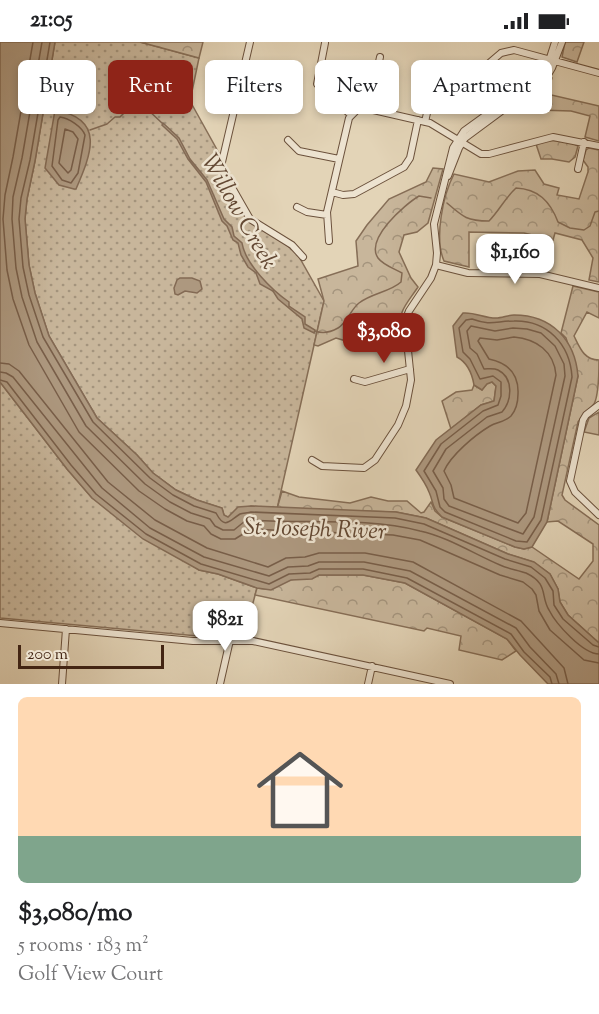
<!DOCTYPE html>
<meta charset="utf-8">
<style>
:root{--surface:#fff;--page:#f6f6f6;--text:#202124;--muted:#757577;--line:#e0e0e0;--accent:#8f2418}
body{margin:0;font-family:"Sorts Mill Goudy",serif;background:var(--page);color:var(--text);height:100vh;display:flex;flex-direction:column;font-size:22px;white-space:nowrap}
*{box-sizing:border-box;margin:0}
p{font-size:20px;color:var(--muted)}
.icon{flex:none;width:33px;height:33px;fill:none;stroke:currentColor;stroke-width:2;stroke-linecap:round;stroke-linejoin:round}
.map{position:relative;height:642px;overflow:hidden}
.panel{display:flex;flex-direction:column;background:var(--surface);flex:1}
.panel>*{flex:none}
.banner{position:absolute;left:18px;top:18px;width:564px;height:54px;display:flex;gap:12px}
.scale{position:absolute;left:18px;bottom:15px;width:146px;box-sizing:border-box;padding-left:6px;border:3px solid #432513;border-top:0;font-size:16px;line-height:21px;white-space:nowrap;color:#432513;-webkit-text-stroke:4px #ede3d0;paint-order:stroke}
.price{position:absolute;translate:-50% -51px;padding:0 14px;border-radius:12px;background:#fff;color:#222;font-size:20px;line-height:39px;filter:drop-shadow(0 2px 3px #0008)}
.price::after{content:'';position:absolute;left:50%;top:36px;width:18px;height:14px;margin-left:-9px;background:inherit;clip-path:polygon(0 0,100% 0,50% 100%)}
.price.selected{background:var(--accent);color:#fff}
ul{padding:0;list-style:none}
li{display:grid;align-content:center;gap:12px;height:318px;padding:0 18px}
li+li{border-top:2px solid var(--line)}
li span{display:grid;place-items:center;height:186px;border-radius:9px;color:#555}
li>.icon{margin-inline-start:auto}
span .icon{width:108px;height:108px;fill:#fffc;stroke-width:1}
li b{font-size:26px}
.tag{padding:0 21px;border-radius:9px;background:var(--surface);box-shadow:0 3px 9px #0003;font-size:21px;line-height:54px}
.tag.selected{background:var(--accent);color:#fff}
.status{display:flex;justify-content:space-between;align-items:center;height:42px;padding:0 30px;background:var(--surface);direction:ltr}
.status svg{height:16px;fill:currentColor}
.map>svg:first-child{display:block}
.grass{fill:url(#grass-dots);stroke:#866e57;stroke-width:1.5}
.forest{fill:url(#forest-crowns);stroke:#866e57;stroke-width:1.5}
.water{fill:#ad987f;stroke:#836a54;stroke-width:1.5}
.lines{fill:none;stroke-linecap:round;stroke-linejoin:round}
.shore{stroke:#785e49;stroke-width:1.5}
.stream{stroke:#836a54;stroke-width:1.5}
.minor-casing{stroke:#6b513c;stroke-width:8}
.minor{stroke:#ede3d0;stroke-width:6}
.labels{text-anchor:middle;stroke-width:5;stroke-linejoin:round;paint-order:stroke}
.water-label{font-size:24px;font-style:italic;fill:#634833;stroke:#ede3d0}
</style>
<div class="status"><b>21:05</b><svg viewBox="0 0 49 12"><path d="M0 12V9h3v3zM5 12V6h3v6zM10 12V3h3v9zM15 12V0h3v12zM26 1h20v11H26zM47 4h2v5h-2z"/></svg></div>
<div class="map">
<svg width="599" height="642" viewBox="0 0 599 642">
<defs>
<pattern id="grass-dots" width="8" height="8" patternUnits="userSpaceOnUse" patternTransform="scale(1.5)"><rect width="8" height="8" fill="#c8b69b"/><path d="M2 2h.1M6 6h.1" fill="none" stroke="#a4947d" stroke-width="1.8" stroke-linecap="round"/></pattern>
<pattern id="forest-crowns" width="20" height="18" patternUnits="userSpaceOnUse" patternTransform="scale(1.5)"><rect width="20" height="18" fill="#c8b69b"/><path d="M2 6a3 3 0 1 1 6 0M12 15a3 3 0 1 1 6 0" fill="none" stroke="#a4947d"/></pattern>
</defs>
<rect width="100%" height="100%" fill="#e3d4b7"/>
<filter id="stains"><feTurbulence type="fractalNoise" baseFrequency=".00333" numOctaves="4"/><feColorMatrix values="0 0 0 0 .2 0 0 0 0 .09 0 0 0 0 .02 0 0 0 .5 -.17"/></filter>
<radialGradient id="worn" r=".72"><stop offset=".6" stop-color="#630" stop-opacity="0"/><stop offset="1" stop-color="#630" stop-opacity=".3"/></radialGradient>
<path class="grass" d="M55,0H140L199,16L190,59L220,113L223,128L248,174L274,192L298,213L324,259L277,467L251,464L228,476L224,473L222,466L197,458L176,448L153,431L137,413L97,376L49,294L35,251L29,223L25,177L27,157L35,119Z
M0,340L67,427L92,456L199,528L218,532L257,546L246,587L228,583L226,590L198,594L0,576Z"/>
<path class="forest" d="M140,0H203L199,16Z
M565,0H584L577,20L562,15Z
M550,34L552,36L547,52L599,64V99L585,95L590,74L571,69L538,68L526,53L540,44Z
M546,99C557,98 569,99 578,104L575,115L569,120L552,117H541L536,102Z
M589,106L599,108V240L589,238L593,216L582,198L555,191L553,198L524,191L469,190V225L444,219C434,196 443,153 454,132L489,140L518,129L535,128L544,142L559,146L557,153L579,157L588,130V125L583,118L586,108Z
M433,126L443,127L428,181L417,190L404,193L399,210L411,236L418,245C406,263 398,268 400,292L375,294L362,307L350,306L346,299L336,296L318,304L314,303L324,259L318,237L358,224L356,199L367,183L389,157L426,140Z
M573,244L599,250V276L587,270L574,294C580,306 584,318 599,318C599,330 599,353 594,362C588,369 583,372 578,380L562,453L565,458L599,483V601L568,573L560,560L558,547L550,532L533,520L508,512L426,476L396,470L277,467L282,449L299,455L350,461L371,455L388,459H407L421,471L424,470L431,460L435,469L442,475L515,505L524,507L532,505L579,537L593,519V502L558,479L547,480L578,334L566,296L561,291Z
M492,340L496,344L494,359L481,363L451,387L442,359L456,350L472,348L474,343L482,348L487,341Z
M599,370V393L584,390L589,376Z
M319,533H363L405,541L507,597L516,609L502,618L459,608L461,594L427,586L424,589L255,553L257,546C277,549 273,545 290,538C300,535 309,539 319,533Z"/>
<path class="water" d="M0,0H55L35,119L27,157L25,177L29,223L35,251L49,294L97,376L137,413L153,431L176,448L197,458L222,466L224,473L228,475L238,465L251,464L396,470L426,476L508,512L534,520L550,532L558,547L560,560L568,573L599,601V642H548L520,613L507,597L405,541L363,533H319L312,537L291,538L271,548L257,546L218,532L199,528L143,497L92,456L67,427L0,340Z
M55,68C106,77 91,112 76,147H74L59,143L45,126Z
M163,81L179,96L190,117L207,138L224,177L232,185L234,194L242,201C245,222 273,249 289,260V264L305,275V282L315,288L314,291L304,286L302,277L278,257L273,249L260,242L256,231L248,225L241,213L238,201L233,198L227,184L222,179L206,140L188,117L177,97L162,83Z
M180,236H192L200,239L202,247L197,251L185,249L178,253L175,252L174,246L177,238Z
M463,271C475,270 484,276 496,276C502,276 508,273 514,273C552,273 575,298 578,334L547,480L532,505L524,507L515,505L442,475C431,465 434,461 429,450C426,442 421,435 416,428L436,398L481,363L494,359L496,344L492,340L487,342L482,348L474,343C472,331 468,321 457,315L453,284Z"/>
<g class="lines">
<path class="shore" d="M33,0L13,115L5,153L3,177L7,228L13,257L29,303L79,390L139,449L165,467L187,479L204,484L211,492L221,497H235L251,487L393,493L420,498L500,533L523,540L532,547L536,553L539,569L550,588L584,618L599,621
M42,0L22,116L13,155L12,177L16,226L22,255L37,300L86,384L145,442L170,460L191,471L210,477L215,484L223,488H234L245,479L251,478C306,482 366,475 420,489C448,495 474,512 500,523C508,527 518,528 526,531C549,542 540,553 549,568C556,582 583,612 599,612
M50,0L30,118L21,156L19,177L23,225L29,253L43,295L93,380L150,436L173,453L194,464L216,471C225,488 229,479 240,472C243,471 248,471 251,470L395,476L424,482L505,517L531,525L545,536L553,549L554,563L563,577L593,603L599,605
M60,75C69,76 82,85 85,93L78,131L71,141L62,138L52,124L58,78Z
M65,87L73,90L78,97L71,128L68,131L59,121Z
M472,277C491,284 496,279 514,279C547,278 570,302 572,335L541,478L527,500L516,499L445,470L440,465L436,449L424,429L441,402L483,369L498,363L501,354V340L493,334L480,337L470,317L463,310L459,286L466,278Z
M471,284L495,289L513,286L527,287L541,291L555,304L564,322L565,334L534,475L523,492L449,464L444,457L443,446L433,429L446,407L487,375L502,370C512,359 514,336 498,328C494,326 489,327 484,327L477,312L470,306L467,289Z
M514,295C536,297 554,309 556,333L526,471L518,481L454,456L451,443L444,429C451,413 475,393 490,384C497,380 505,380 511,374C516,368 518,359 518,352C519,331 508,321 489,317L478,299L480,296L497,298Z
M0,321L9,322L19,329L108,440L155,478L207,506L268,525L286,516L305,515L319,511H365L413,520L521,579L564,626L568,642
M0,330L6,331L13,335L102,446L150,486L204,515L269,534L288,525L308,524L319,520H364L410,529L516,586L530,605L556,632L559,642
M0,338L7,340L71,423L96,452L146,492L201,522L269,542L289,532L310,531L319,527H363L407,536L511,592L524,610L550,635L552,642"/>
<path class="stream" d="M90,88L107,82L115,75H120L132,63L136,61L146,66L163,82
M447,161C463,175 467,179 489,179C499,169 505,156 516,146C538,147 550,159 558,180L570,186L584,188L590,184L595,170L599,169
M315,289C323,292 331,290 338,286C347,281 351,267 359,261C372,251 390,250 401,240L402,231C395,227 383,223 378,216C365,197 404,163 419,154L431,156"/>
<g class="minor-casing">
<path id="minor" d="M250,0L222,120V128L250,177L292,203L303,215
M325,1L317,42L351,73
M481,28L501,11L514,8L599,31
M369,67L380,15
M425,80L433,44
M288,98L299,109L339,117
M578,127L584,100
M448,134L459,106L465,96L546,36L552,26L562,0
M332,150L343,153L354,152L404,125L410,116L418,78
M297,165L307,170L327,173
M329,199L327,170L349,76L357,68L369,67L430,81L481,112H489L553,95L599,104
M436,223L468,231L540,232L599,246
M354,337L365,340L410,327
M599,363L586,373L583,378L570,439L575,450L599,473
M312,418L322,424L364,426L375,418L398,383L406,364L411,338L405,279L409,269L431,236L436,223L437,211L434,182L453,106L464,89L540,34L548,22L555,0
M0,581L193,599H253L450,642
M62,642L66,587
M220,642L230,598
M368,642L372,624"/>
</g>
<use href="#minor" class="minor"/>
</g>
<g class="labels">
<g class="water-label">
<text transform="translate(240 169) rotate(60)" y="8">Willow Creek</text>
<text transform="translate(315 486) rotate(2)" y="8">St. Joseph River</text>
</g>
</g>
<rect width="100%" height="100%" filter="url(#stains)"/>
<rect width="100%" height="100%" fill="url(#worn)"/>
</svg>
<div class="scale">200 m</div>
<b class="price" style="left:515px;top:243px">$1,160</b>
<b class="price selected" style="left:384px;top:322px">$3,080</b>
<b class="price" style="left:225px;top:610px">$821</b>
<div class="banner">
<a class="tag">Buy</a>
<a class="tag selected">Rent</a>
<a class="tag">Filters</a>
<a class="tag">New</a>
<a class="tag">Apartment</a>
</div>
</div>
<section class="panel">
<ul>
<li><span style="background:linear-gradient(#ffd9b3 75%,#7fa58c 0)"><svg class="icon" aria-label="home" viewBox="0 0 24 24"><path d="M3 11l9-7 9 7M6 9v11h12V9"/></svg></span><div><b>$3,080/mo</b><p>5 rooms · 183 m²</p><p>Golf View Court</p></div></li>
</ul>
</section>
